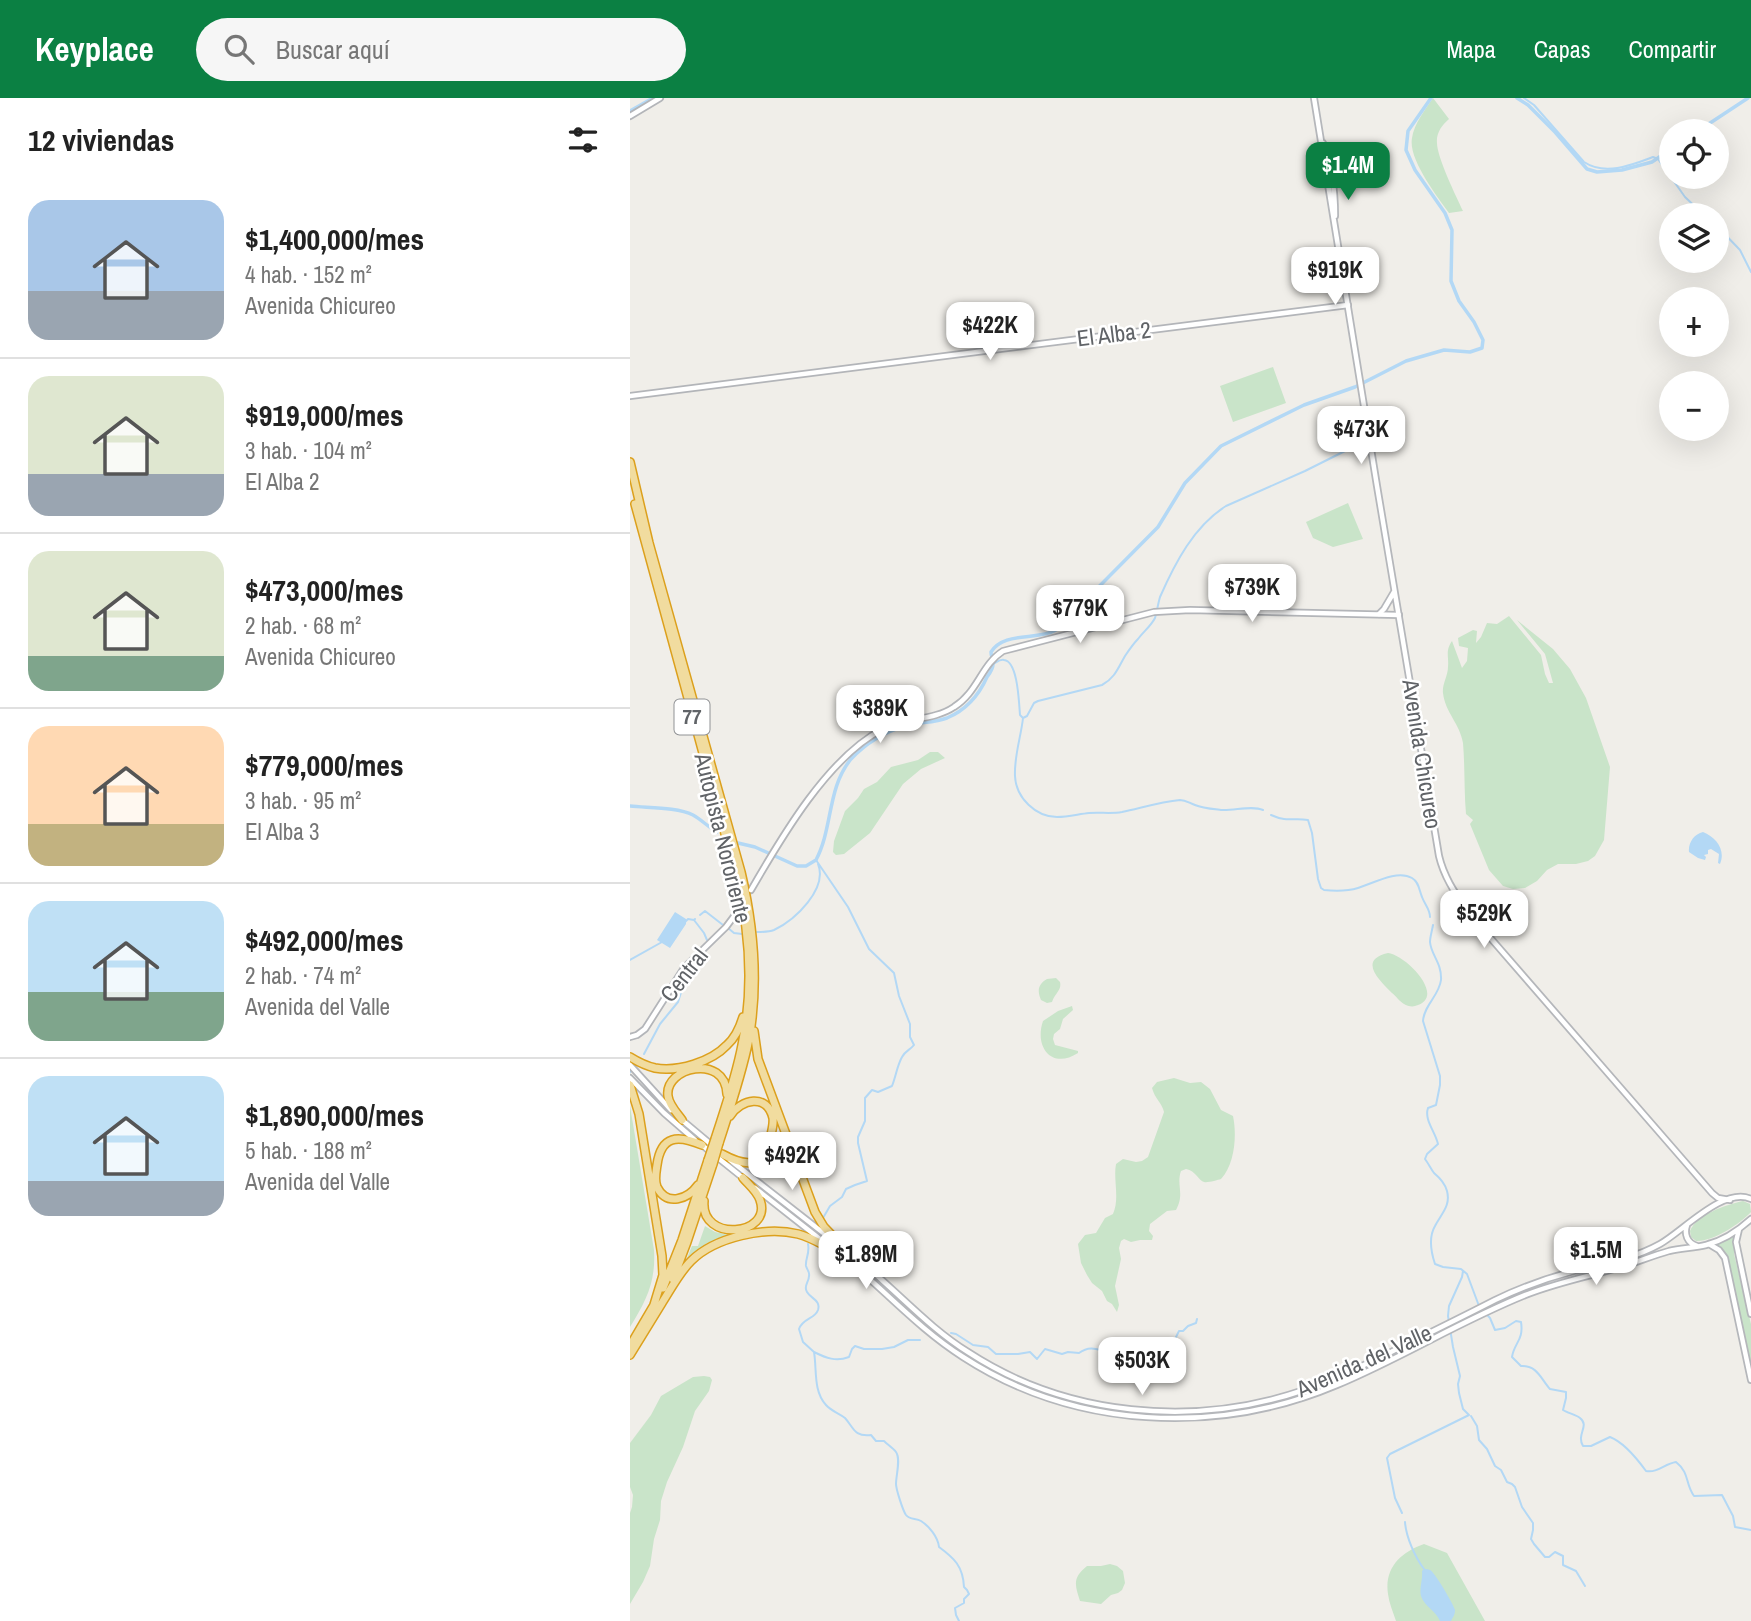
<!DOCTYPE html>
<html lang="es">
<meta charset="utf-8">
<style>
:root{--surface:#fff;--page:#f6f6f6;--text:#222;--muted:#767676;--line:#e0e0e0;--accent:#0b8043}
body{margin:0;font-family:"Archivo Narrow",sans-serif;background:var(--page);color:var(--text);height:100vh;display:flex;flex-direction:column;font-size:26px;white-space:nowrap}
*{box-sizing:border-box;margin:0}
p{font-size:23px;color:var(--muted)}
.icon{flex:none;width:38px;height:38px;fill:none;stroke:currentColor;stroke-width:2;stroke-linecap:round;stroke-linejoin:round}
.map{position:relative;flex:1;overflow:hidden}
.sheet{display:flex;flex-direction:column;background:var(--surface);width:630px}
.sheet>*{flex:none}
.buttons{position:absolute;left:1029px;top:21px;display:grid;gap:14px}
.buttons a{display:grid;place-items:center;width:70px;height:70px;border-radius:50%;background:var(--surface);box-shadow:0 7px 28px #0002;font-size:35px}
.price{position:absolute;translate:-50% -60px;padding:0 16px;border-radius:14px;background:#fff;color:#222;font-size:23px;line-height:46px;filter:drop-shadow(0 2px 4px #0008)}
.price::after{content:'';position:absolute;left:50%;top:42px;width:21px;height:16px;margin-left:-10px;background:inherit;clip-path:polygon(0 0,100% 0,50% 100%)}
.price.selected{background:var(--accent);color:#fff}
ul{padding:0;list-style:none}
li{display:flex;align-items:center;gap:21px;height:175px;padding:0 28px}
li+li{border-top:2px solid var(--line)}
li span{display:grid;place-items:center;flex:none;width:196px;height:140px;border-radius:21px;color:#555}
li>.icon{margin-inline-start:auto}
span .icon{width:84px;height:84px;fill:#fffc;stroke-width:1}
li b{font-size:30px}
h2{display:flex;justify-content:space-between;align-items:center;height:84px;padding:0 28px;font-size:30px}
header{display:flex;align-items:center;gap:42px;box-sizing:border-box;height:98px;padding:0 35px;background:var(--accent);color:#fff}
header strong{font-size:33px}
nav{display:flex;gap:38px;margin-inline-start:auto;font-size:24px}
.search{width:490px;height:63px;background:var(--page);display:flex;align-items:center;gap:18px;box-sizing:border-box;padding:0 24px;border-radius:38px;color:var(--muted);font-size:26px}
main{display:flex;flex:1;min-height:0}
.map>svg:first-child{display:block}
.green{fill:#c9e4c9}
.water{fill:#b3d8f5}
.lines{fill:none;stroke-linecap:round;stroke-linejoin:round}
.stream{stroke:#b3d8f5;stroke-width:2}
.canal{stroke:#b3d8f5;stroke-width:3.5}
.tertiary-casing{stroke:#b3b5b9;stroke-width:8}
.secondary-casing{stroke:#b5b7bb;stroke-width:8}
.motorway-casing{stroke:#dca01d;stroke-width:10}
.tertiary{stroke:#fff;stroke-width:4.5}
.secondary{stroke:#fff;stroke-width:4.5}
.motorway{stroke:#f1dc9f;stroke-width:7}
.motorway-bridge-casing{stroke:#dca01d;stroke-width:10;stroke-linecap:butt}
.motorway-bridge{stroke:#f1dc9f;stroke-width:7}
.labels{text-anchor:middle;stroke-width:5;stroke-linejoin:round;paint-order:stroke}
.shield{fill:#fff;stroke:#909295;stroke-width:2}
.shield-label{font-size:21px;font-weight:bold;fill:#606367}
.street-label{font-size:23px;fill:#606367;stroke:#fff}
</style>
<header>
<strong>Keyplace</strong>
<div class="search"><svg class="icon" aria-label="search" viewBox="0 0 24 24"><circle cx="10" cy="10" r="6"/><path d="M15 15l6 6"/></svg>Buscar aquí</div>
<nav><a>Mapa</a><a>Capas</a><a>Compartir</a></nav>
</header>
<main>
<section class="sheet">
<h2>12 viviendas<svg class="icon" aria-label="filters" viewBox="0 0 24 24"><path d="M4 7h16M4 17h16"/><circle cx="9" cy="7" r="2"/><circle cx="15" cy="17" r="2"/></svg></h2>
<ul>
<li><span style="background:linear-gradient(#a9c7e8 65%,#9aa5b1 0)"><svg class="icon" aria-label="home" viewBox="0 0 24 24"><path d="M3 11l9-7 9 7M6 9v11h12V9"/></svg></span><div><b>$1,400,000/mes</b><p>4 hab. · 152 m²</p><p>Avenida Chicureo</p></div></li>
<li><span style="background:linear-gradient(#dfe7d0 70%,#9aa5b1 0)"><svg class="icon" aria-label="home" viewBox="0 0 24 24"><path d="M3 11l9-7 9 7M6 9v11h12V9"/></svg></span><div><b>$919,000/mes</b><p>3 hab. · 104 m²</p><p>El Alba 2</p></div></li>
<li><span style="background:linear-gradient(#dfe7d0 75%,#7fa58c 0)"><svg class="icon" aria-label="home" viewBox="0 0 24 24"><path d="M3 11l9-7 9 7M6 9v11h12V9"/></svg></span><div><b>$473,000/mes</b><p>2 hab. · 68 m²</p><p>Avenida Chicureo</p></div></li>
<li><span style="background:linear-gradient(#ffd9b3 70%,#c2b280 0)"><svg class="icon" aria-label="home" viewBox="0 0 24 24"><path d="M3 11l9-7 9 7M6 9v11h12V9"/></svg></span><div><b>$779,000/mes</b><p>3 hab. · 95 m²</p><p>El Alba 3</p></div></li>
<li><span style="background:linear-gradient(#bfe0f5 65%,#7fa58c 0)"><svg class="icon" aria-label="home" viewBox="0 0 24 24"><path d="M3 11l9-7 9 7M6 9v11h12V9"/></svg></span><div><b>$492,000/mes</b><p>2 hab. · 74 m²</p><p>Avenida del Valle</p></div></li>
<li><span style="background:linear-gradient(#bfe0f5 75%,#9aa5b1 0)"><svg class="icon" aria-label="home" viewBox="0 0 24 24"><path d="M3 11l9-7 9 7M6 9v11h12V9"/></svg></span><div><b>$1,890,000/mes</b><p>5 hab. · 188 m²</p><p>Avenida del Valle</p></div></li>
</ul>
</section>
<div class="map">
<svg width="1121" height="1523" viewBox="0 0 1121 1523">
<rect width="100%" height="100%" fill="#f0eee9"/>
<path class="green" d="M803,0L819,21C812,27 806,35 807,45C807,59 826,98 833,113L819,115C807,98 778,61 782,40C784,26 795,12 803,0Z
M643,269L656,305L603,324L590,288Z
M718,405L733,441L703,449L683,440L676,424Z
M879,518L911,557L915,576L919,585H923L915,556L887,522L923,551L940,571L956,600L980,669L974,742L965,758L958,763L946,766H928L917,772L907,783L895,790L883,791L873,788L859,772L840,726L843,722L836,716C834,693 835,669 833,645C830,626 815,614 813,595C812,586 818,578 818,569C819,558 815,553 822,543L832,570L837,563L838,550L829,548L828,540L843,532L847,533L846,545L851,539L857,525L867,526Z
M300,654H308L315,660L291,671L273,686L240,735L214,756L206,757L203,754L204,743L215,713L228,700L234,691L247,684L261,669L288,662Z
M758,855C776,857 818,900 785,908C782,909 777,908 774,906C770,904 766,898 762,895C750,883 727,862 758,855Z
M426,880L430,884C432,892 425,895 422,904L417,905L411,902C407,893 408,886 417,881Z
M442,908L443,912L433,921L430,931L424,936L423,941L425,947L448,953V955C422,972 404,949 413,923L428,913Z
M544,980L560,985L571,984L580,991L591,1012L603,1018C607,1037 605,1066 591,1081C587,1082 578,1085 574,1084C568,1082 566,1073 556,1071L551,1073C546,1087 555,1096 546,1112L537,1113L520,1126L519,1133L523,1138L522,1142H510L501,1144L494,1141L491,1143L489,1150L491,1161L485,1188L489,1207L487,1214L482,1206L477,1203L472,1193L462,1185L457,1177L451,1165L448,1146L455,1137L466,1135L475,1120L483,1116C490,1100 483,1082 486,1066L493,1061L506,1064L512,1063L518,1059L534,1014C532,1005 525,1001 522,990L527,984Z
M0,1008L24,1152C26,1184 16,1203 0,1229Z
M1113,1103L1120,1106L1121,1114C1110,1126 1082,1144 1066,1143L1061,1139L1060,1133C1067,1116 1096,1107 1113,1103Z
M75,1128L85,1134L99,1137L77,1145L57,1160L62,1148H68Z
M1105,1136L1104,1156L1121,1226V1268L1098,1161L1094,1153L1085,1146Z
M74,1278L80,1279L82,1282L79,1293L65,1313L53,1349L37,1384L31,1403L30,1422L24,1441L20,1468L13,1484L0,1506V1415L2,1409L3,1397L0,1389V1345L21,1317L31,1298L63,1279Z
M794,1446L817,1455L855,1523H766C763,1514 759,1505 758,1496C754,1470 771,1454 794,1446Z
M480,1466L487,1468L493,1473L495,1485L492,1492L488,1495L481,1497L471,1506L450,1503C445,1487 442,1480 457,1468H471Z"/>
<path class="water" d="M1073,734C1086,739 1096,752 1090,766L1088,765L1089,756L1081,751L1078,752V756L1074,757L1076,759L1075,762L1068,760L1059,754C1058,745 1064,736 1073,734Z
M45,814L56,821V826L40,850L27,842Z
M794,1471C796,1471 798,1471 800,1472C804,1473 824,1507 825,1512C825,1517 823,1519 821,1523H810C806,1513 794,1508 791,1498C789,1491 793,1481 792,1473Z"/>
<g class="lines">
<path class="stream" d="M894,0L904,7L954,64C975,78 1002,67 1023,59L1028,61L1055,99L1074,117
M1087,128L1110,152L1121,174
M363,566C367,564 370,561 374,562C388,563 389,606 390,617L393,620C391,639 384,658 385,678C386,700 406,719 427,719C438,719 449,716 459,715C470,714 481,716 492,714C511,710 530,704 550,702C556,702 559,705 565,707C572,710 583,711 591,712C604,713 622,707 633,712
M393,620L397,618L404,605L408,603L472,587C485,580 488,570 495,558C499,552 503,546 508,541C513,534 521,528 525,520C527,513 528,506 530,499C545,465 564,428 596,408L675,373L733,344
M641,717C659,725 662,719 678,722L682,735L688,781L691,790L694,792C705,793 718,793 728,790C742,786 767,771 782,780C789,784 789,792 792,799C795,807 800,811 800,819
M186,762L218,809L239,851L264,875L269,898L280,926V939L284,947C280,952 275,953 272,959C267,968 266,978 262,988L248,994L242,992L235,1000V1023L228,1039V1045L237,1083L225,1087L216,1091L212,1099L200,1108L193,1120
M70,817L75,813L93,827
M65,821L64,822L74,835L77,842
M55,824L58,821L64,822
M803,827C802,833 800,839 800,844C801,857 812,865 811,882C809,898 794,907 793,923L810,978V987L806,1007L798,1010C794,1022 805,1033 808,1046L797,1056L795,1061C798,1065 801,1071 804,1075C810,1080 815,1085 817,1093C821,1108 811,1116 805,1128C798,1140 801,1154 805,1166L813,1169L831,1171L837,1176L849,1208L860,1220L865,1232L875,1230L886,1223L891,1224C894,1242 884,1245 882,1259L891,1268C907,1267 911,1281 920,1291L936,1294V1300L933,1312C938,1315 946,1317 950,1320C960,1328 946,1336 953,1348H961L980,1339C993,1344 1008,1362 1016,1373C1028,1375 1034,1366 1046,1364C1060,1375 1055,1386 1064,1398L1092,1397L1103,1418L1105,1429L1121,1432
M98,830L104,835L112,836
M127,834C132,834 139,834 144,832C165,822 198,791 188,766
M0,862L32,844
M14,956L30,926L48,904L55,882L71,862
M0,974L1,973
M178,1146C180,1156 175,1161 176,1168C177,1172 180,1174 179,1178C179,1184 173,1188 177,1194C181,1201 191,1202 188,1212C185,1221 173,1220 169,1231L173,1244L184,1254C187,1271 183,1293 196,1307C201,1313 209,1315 215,1320C224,1330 224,1339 241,1337L246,1343H254C258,1347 263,1350 266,1354C271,1361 266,1377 266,1386C266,1391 273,1413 276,1417C280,1422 286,1420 291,1423C299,1428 308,1439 309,1449C324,1460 333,1468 334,1489L337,1492L339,1496L334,1501V1505L325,1510L326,1517L329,1523
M321,1235L326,1236L343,1247L358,1249L366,1256H388L400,1254L407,1261L415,1251L432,1256L438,1254L449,1255C468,1241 476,1265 498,1248L508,1249L517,1246L525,1249L532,1241L540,1244L544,1243L549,1233H553L558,1228L566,1225L567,1221
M184,1254C196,1260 206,1264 219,1259L222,1251L225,1248L234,1251H252L264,1249L278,1242H290
M841,1318L847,1328L849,1342L857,1351L865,1368L871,1372L877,1384L882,1386L885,1389L892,1409L903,1425V1432L901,1441L904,1446L915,1459H919L925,1454L933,1458V1467L946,1473L955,1488
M772,1415L765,1400L757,1360L760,1356L839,1317L833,1311L829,1295L828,1286L830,1278L823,1249L818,1218L819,1208L832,1179L833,1173
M775,1424C776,1439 785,1459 794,1471"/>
<path class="canal" d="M887,0L898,7L925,34L957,71L967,74L992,72L1022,64L1041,51
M0,13L23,0
M1068,33L1118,0
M0,708C18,710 47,709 63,717C72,722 78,729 87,734
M108,745L125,749L167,768H176L186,762C203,730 197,690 221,661C236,645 254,634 275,628C288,624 304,625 317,620C336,612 349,597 357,579C360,575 364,570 363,564C363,561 361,558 361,554C374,533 407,543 426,532L528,429L555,385L591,348L674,307L725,289L776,263L814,252L840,254L852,250L853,242L844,224L829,203L821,183L822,132L815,115L785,72L776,52L778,33L801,0"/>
<g class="tertiary-casing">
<path id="tertiary" d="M0,18L30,0
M0,298L718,207
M121,792C151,740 198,659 253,631C276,619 303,623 324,609C348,594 351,567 373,553L524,514L560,512L769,517
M0,939L7,937L15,931L54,870L96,829L108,813
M0,967L41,1012
M0,980L34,1015L65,1042"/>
</g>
<g class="secondary-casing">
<path id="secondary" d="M684,0L747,388L809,758C814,779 825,795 837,813L1082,1095L1088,1100L1100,1102
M693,45C702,68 705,93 705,118
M749,516L754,511L764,494
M52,1022L83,1048
M72,1047L113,1080
M100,1062L201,1141
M125,1090L195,1145
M1057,1127C1054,1136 1057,1145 1067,1148
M1109,1131L1106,1144L1121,1216
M1079,1146L1089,1152L1095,1160L1121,1282
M216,1153C229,1163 241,1172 253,1183C281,1208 306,1234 338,1254C436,1318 563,1330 674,1292C704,1282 732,1268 761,1254C795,1237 830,1220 865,1202C890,1190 917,1180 944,1173C973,1166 1003,1161 1030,1146C1052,1134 1094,1088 1121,1101
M208,1154C251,1188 287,1230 333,1259C444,1331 586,1338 707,1287C772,1260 832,1222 898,1196C926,1185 955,1179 984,1171C1003,1166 1021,1158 1039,1153C1051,1150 1064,1150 1076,1147C1092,1143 1109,1132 1121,1121"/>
</g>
<g class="motorway-casing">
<path id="motorway" d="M0,364L19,445L111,774C124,829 129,885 119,941C112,976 100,1011 89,1045
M5,406L106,776C120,833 124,890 112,947C106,979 95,1010 85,1041
M124,933L128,961L185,1114L194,1129L216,1152
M0,959C8,964 16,968 25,970C48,974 81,964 97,947C106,939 110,929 113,919
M0,987L9,1016L32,1158L33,1177L23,1210
M52,1022C47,1015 39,1007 38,998C34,969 95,955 97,996
M92,1056C114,1068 132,1071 140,1042C141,1035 144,1027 143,1020C137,995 111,1001 100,1018
M68,1087C58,1101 37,1109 27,1089C24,1082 26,1074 27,1067C31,1037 48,1037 72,1047
M74,1103C70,1145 143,1138 130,1102C127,1093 119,1087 113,1080
M43,1181L57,1144L83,1066
M33,1190L52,1142L78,1062
M30,1208C40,1193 48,1176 61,1163C85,1139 136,1128 168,1136C183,1140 194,1148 208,1154
M0,1248L24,1207
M0,1257L32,1205"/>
</g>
<use href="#tertiary" class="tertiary"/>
<use href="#secondary" class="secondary"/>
<use href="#motorway" class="motorway"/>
<g class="motorway-bridge-casing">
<path id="motorway-bridge" d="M78,1062L85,1041
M83,1066L89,1045"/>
</g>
<use href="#motorway-bridge" class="motorway-bridge"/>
</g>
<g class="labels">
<rect class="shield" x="44.5" y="601.5" width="35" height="35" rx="5"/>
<g class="shield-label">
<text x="62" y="626">77</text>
</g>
<g class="street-label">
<text transform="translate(484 236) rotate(-7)" y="8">El Alba 2</text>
<text transform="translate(792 656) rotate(81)" y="8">Avenida Chicureo</text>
<text transform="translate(93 740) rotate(76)" y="8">Autopista Nororiente</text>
<text transform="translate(54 877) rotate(-52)" y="8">Central</text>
<text transform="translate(734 1263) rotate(-24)" y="8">Avenida del Valle</text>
</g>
</g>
</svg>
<div class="buttons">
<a><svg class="icon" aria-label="locate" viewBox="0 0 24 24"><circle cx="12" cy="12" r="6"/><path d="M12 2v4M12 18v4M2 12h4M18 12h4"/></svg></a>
<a><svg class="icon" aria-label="layers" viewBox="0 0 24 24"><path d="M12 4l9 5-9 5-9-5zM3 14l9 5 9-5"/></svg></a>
<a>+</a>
<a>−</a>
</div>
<b class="price selected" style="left:718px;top:104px">$1.4M</b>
<b class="price" style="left:705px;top:209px">$919K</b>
<b class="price" style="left:360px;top:264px">$422K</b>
<b class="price" style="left:731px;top:368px">$473K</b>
<b class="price" style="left:622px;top:526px">$739K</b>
<b class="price" style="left:450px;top:547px">$779K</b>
<b class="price" style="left:250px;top:647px">$389K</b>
<b class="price" style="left:854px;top:852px">$529K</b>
<b class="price" style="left:162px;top:1094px">$492K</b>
<b class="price" style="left:966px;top:1189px">$1.5M</b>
<b class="price" style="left:236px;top:1193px">$1.89M</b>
<b class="price" style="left:512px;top:1299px">$503K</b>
</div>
</main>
